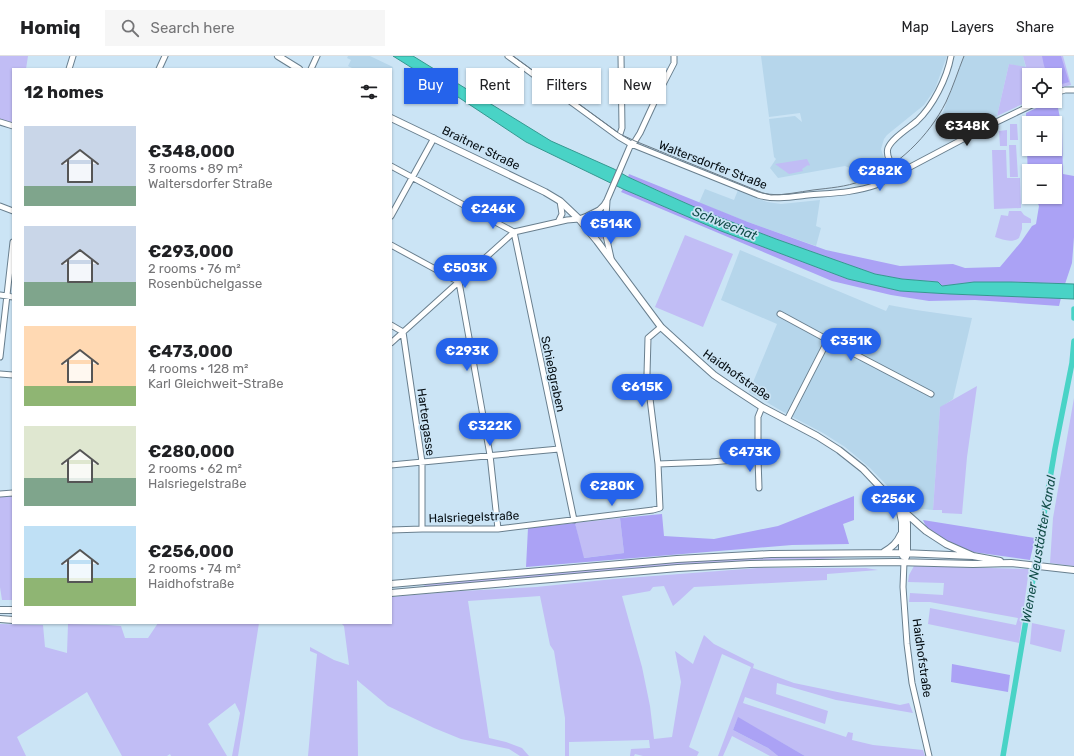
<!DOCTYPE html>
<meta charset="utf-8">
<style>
:root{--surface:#fff;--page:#f6f6f6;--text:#202124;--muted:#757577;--line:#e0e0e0;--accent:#2563eb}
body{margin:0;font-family:Rubik,sans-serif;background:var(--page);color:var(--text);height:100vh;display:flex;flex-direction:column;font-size:15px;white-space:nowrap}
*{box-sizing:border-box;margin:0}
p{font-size:13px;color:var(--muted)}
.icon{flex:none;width:22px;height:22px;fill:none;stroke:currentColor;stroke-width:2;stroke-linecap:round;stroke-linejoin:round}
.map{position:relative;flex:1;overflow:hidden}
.drawer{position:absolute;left:12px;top:12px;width:380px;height:556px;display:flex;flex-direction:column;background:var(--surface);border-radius:0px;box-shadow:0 1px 3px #0004}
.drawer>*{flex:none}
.banner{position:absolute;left:404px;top:12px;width:380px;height:36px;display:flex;gap:8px}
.tools{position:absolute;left:1022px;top:12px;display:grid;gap:8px}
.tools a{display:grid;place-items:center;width:40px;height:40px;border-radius:0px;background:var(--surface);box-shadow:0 1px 3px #0004;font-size:20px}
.price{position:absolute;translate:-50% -34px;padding:0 9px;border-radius:14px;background:var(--accent);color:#fff;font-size:13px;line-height:26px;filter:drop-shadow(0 1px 2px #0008)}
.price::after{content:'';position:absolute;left:50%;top:24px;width:12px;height:9px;margin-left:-6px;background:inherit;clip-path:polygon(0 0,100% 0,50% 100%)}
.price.current{background:#222;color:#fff}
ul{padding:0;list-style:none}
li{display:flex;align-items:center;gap:12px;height:100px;padding:0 12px}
li span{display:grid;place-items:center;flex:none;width:112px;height:80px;border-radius:0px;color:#555}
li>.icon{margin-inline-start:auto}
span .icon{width:48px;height:48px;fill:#fffc;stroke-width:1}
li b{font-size:17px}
h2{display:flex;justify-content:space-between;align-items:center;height:48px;padding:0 12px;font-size:17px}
.pill{padding:0 14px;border-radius:0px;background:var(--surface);box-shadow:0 1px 3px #0004;font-size:14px;line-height:36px}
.pill.current{background:var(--accent);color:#fff}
header{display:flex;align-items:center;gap:24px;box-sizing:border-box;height:56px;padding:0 20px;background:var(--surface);border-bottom:1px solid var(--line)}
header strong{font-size:19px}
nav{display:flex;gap:22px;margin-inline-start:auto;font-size:14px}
.search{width:280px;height:36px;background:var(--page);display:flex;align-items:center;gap:10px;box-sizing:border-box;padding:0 14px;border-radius:0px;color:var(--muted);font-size:15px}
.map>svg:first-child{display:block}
.built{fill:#b6d6eb}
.green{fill:#c1bdf5}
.forest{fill:#aba2f5;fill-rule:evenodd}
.water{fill:#49d3c6;stroke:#359890}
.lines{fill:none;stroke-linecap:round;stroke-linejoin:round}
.canal{stroke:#49d3c6;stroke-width:5.5}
.minor-casing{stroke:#697f8e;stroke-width:7}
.major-casing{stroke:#697f8e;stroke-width:8}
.minor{stroke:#fff;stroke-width:5}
.major{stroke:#fff;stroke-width:6}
.tram{stroke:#6c7c88;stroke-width:1}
.labels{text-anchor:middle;stroke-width:3.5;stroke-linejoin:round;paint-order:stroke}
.street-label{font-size:12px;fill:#050d12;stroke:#cbe4f5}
.water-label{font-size:13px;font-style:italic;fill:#134e49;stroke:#cbe4f5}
</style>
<header>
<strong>Homiq</strong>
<div class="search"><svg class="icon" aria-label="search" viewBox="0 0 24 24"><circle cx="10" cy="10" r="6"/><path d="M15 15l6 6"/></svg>Search here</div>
<nav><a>Map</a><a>Layers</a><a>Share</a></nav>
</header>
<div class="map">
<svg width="1074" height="700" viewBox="0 0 1074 700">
<rect width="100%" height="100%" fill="#cbe4f5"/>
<path class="built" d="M348,0H370L393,11L391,15V13H354L348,10L351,4L347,2Z
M761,0H947L935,33L924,49L887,79L884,83L881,93L885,105L852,113L845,110L778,122L770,112L776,103L774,101L769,63L795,60L802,66L800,57L769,61Z
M964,0H1023L1026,12L1009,8L997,60L988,63L964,76L940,64Z
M705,133L734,144L738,134L767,146L781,148L820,144L816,170L821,172L816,190L748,166L699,147Z
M740,194L886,255L889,249L916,254L972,262L953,343L940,352L933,454L909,452L870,412L845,391L823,377L785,357L749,336L777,268L721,244Z"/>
<path class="green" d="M0,0H28L26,13H13V67L0,63Z
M1023,0H1063L1071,29L1055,33V19H1029V45L997,60L1009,8L1026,11Z
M1010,68H1017L1018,84H1010Z
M1007,74V90H1000L999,75Z
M1009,89H1016L1018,121H1010Z
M992,94H1006L1007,122H1020L1021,152L994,153Z
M807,103L810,109L809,110L808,109L802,113L803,115L789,118L775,108Z
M1009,155H1021L1024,159L1031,163V167H1022V173L1019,182C1012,187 1003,184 995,181L1001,159L1008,160Z
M591,167H603L604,183H601L589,169Z
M685,179L733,198L703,271L655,251Z
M977,330L967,401L962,458L942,457V454H933L940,351Z
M1074,342V510L1050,507L1053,462Z
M13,439V544H2L0,531V440Z
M620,462L624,497L583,502L575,467Z
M846,500V501L822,503L769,504L672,510L446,529L429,531L423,530L428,528L658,508L721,503Z
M914,510L1029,513L1019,587L928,568L930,552L1016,569L1018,562L930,546H909L910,537L943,539L944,527L908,526L909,519Z
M758,512H866L878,514L827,518V524L694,531L680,544L673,550L664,530L653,531L650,535L622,540L642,611L650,650L654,683L672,681L681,626L675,595L693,608L704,579L714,588L754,608L753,612L794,627L900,649L909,647L913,657L836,644L777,627L776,638L828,655L825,668L745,641L743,647L846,681L848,676L853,677L852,684L873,689L923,694L925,700H805L738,662L733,674L768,692L778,700H770L732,680L723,700H718L751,611L722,598L689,691L699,696L697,700H643L635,698L634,700H630L631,693L650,692L649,684L569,686V700H565V662L554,595L550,589L540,540L468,545L489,682L506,686L522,692L529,700H520L509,693L461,683L434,672L388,650L357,624L358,700H308L317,598L310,595V591L334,604L349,609L344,570L341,567H391V541L461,535L536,531L614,523Z
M158,567H259L238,700H232L240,657L235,647L208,668L227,700H171L170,698L167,700H122L87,636L17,681L26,700H0V568L43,569L45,591L67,597L68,568L108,569L121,570L125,582H148Z
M1032,567L1065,574L1061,596L1030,588Z"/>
<path class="forest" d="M1042,0H1061L1069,26L1062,28L1055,22V19C1044,19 1044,8 1042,0Z
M1056,42L1062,72L1063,118L1074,120V181L1072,207L1065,228L1011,226H974L942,230L937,226L902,223L875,218L776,183L708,157L628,121L629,118L748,166L826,194L900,210L953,208L965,212L1000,211L1021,186L1032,170L1036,168L1039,150L1035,141H1055V115H1029V127L1028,126L1026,57L1051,45H1055ZM1029,67H1055V93H1029Z
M623,133L721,175L848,223L900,235L950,238L1061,242L1059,250L975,244L929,245L891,239L832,225L621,136Z
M854,440V464L843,468L849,488L792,489L526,511L528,472L575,467L584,502L624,497L620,462L662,458L664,480L714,483L778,470Z
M923,464L1035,482L1030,504L973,496L958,492L928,475Z
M952,608L1010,619L1008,636L951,626Z
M738,661L805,700H778L768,692L733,674Z"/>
<path class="water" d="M393,0H413L551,85L614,113L628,121L663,137L708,157L776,183L875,218L902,223L938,226L942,230L974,226H1011L1074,228V243L950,238L900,235L848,223L721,175L623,133L526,86L455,39Z"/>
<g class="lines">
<path class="canal" d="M1074,253V262
M1003,700L1055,393L1072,307L1074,285"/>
<g class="minor-casing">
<path id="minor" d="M508,0L619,81L631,88L758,139C774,144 791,141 808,139C831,137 854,137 876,129L984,72L1040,45
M69,13L73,0
M159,13L165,0
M311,13L317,0
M1055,37L1065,34H1074
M0,66L13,70
M619,81L622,72L621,0
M391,110L514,176
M897,118C893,111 885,100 888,92C892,82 909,72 917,65C933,50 947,22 951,0
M607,145L605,175L611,202
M0,150L13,155
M391,160L434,82
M558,166L562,158L560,145
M514,176L574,464
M391,189L459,226L490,399L498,473
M0,239L13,241
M780,258L828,284L931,338
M391,269L403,276
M403,276L422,406V473
M391,287L514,176L567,164L579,163L587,160L599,154L604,149L607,144L631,88L635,85L640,77L659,36L674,7V0
M0,301L13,186
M0,318L13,319
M787,364L828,284
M758,402L759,432
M658,408L711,406L758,402V361L762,351
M391,409L559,393
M0,438L13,437
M391,474L422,473H498L653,454L660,452L658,408L647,318L648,282L661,271
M904,506L903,531L907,588L912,627L929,700"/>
</g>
<g class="major-casing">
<path id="major" d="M278,0L299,13
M391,62L545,136L560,145L579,163L597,185L661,271L695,302L714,319L733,332L762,351L817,380L839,394L863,413L899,451L926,475L946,488L973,500
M899,451L902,466V497L903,500
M906,457L907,468V497L906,501
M884,496C892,491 897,487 901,478
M391,528L677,503L771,498L902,497L973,500L1000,505
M391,537L678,512L750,508L895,506L973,508L1011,507L1074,514
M0,554H13
M0,563L13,564"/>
</g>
<use href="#minor" class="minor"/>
<use href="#major" class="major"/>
<path class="tram" d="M513,0L620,78L635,85L763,137L771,139C785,139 799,136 813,134C829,132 846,131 861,125C897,112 929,80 946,46C953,31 958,15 964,0"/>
</g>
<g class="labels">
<g class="street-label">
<text transform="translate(481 92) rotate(26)" y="4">Braitner Straße</text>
<text transform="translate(713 109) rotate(21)" y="4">Waltersdorfer Straße</text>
<text transform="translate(553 318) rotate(78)" y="4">Schießgraben</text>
<text transform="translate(737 319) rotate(35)" y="4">Haidhofstraße</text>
<text transform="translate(426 366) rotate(82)" y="4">Hartergasse</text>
<text transform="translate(474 461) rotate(-2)" y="4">Halsriegelstraße</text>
<text transform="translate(922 602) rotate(82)" y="4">Haidhofstraße</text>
</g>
<g class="water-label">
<text transform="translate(725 167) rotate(22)" y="5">Schwechat</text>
<text transform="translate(1038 493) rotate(-80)" y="5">Wiener Neustädter Kanal</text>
</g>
</g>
</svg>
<div class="tools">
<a><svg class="icon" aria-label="locate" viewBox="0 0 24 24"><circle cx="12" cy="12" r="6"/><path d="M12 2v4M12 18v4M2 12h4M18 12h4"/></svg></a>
<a>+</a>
<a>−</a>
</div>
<b class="price current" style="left:967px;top:91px">€348K</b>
<b class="price" style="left:880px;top:136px">€282K</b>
<b class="price" style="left:493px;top:174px">€246K</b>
<b class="price" style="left:611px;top:189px">€514K</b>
<b class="price" style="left:465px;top:233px">€503K</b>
<b class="price" style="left:851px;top:306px">€351K</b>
<b class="price" style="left:467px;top:316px">€293K</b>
<b class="price" style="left:642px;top:352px">€615K</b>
<b class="price" style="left:490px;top:391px">€322K</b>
<b class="price" style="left:750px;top:417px">€473K</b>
<b class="price" style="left:612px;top:451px">€280K</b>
<b class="price" style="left:893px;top:464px">€256K</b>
<div class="banner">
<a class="pill current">Buy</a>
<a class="pill">Rent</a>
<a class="pill">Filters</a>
<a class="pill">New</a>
</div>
<section class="drawer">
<h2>12 homes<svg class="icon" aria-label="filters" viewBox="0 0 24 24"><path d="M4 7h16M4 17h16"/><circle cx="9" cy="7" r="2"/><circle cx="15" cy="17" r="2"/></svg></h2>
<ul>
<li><span style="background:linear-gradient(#c9d6e8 75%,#7fa58c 0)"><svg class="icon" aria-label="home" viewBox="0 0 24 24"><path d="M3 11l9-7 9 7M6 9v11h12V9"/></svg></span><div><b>€348,000</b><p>3 rooms · 89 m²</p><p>Waltersdorfer Straße</p></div></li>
<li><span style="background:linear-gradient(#c9d6e8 70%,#7fa58c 0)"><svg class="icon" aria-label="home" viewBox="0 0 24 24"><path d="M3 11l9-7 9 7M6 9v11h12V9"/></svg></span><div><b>€293,000</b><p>2 rooms · 76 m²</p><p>Rosenbüchelgasse</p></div></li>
<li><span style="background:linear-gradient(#ffd9b3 75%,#8fb573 0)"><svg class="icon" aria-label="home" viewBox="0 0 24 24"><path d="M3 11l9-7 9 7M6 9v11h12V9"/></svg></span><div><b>€473,000</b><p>4 rooms · 128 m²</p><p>Karl Gleichweit-Straße</p></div></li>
<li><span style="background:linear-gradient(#dfe7d0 65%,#7fa58c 0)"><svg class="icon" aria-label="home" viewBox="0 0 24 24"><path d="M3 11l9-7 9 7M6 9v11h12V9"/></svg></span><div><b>€280,000</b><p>2 rooms · 62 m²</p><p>Halsriegelstraße</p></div></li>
<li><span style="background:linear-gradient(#bfe0f5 65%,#8fb573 0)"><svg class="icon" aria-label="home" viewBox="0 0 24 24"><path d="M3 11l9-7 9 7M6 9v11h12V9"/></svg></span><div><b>€256,000</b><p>2 rooms · 74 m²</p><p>Haidhofstraße</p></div></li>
</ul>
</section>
</div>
